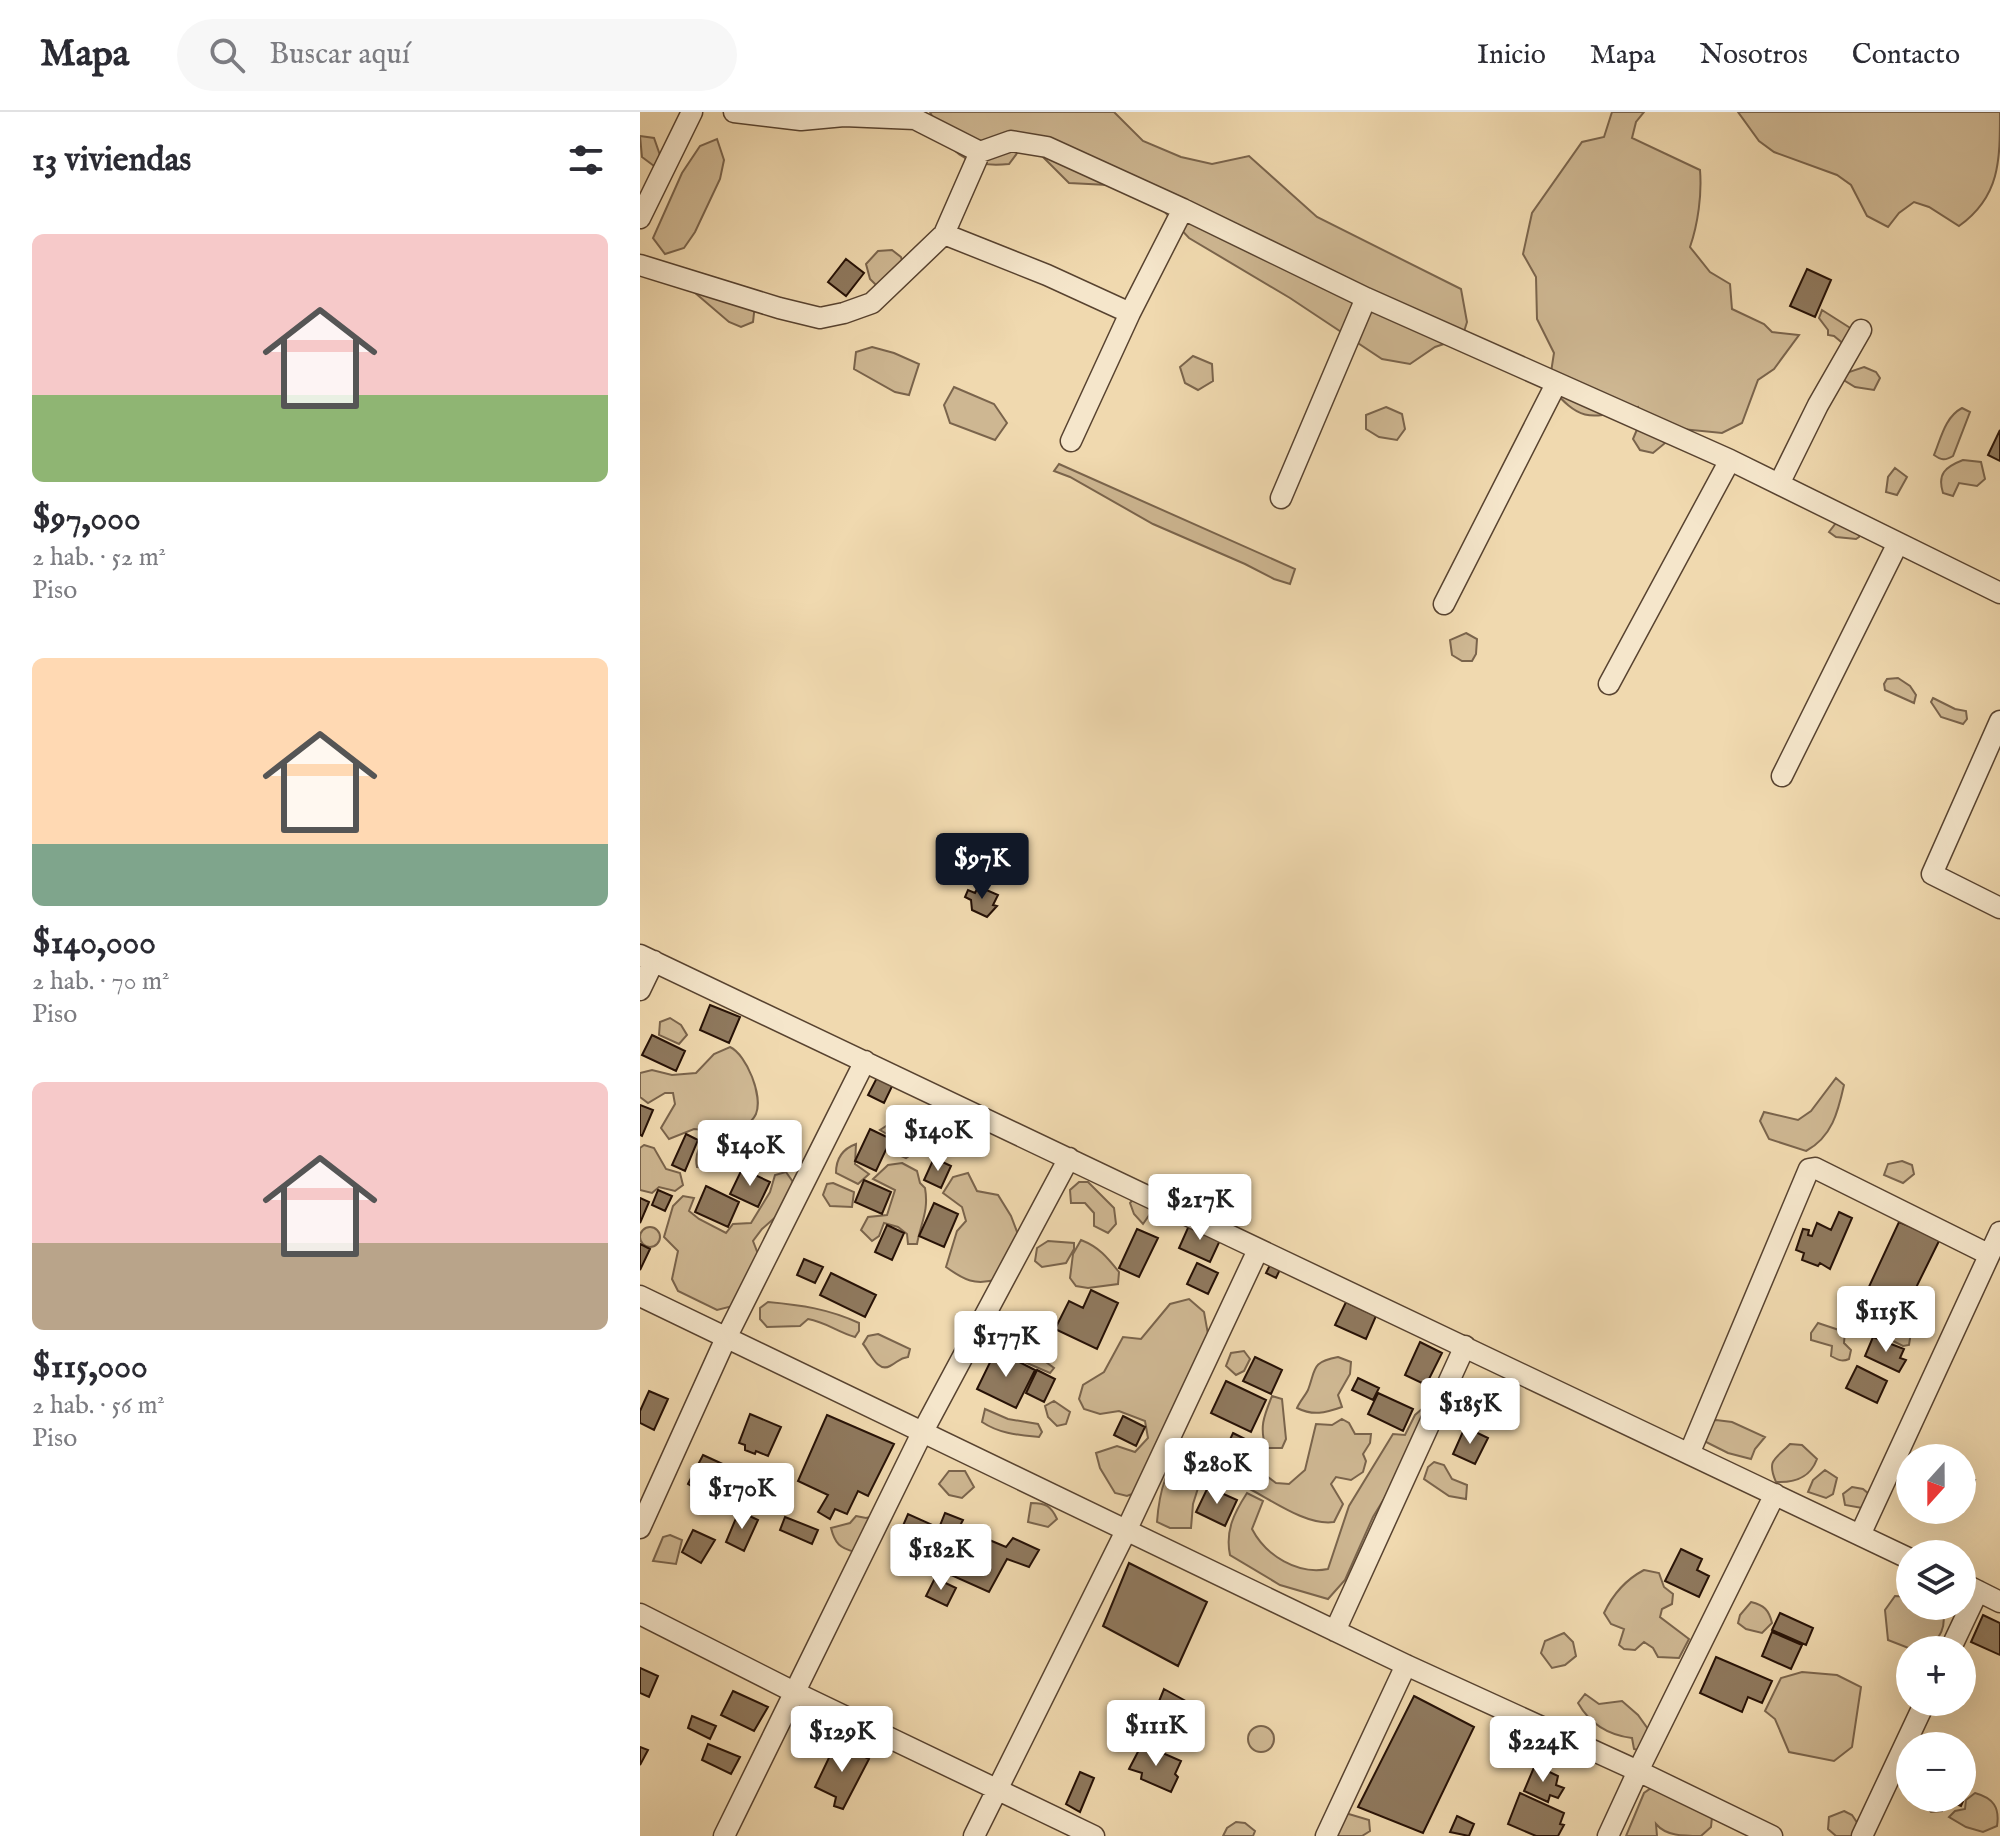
<!DOCTYPE html>
<html lang="es">
<meta charset="utf-8">
<style>
:root{--surface:#fff;--page:#f7f7f7;--text:#2b2b33;--muted:#7c7c81;--line:#e1e1e2;--accent:#111827}
body{margin:0;font-family:"IM FELL English",serif;background:var(--page);color:var(--text);height:100vh;display:flex;flex-direction:column;font-size:30px;white-space:nowrap}
*{box-sizing:border-box;margin:0}
p{font-size:26px;color:var(--muted)}
.icon{flex:none;width:44px;height:44px;fill:none;stroke:currentColor;stroke-width:2;stroke-linecap:round;stroke-linejoin:round}
.map{position:relative;flex:1;overflow:hidden}
.side{display:flex;flex-direction:column;background:var(--surface);width:640px}
.side>*{flex:none}
.needle{width:52px;rotate:201deg}
.tools{position:absolute;left:1256px;top:1332px;display:grid;gap:16px}
.tools a{display:grid;place-items:center;width:80px;height:80px;border-radius:50%;background:var(--surface);box-shadow:0 8px 32px #0002;font-size:40px}
.price{position:absolute;translate:-50% -68px;padding:0 18px;border-radius:8px;background:#fff;color:#222;font-size:26px;line-height:52px;filter:drop-shadow(0 2px 4px #0008)}
.price::after{content:'';position:absolute;left:50%;top:48px;width:24px;height:18px;margin-left:-12px;background:inherit;clip-path:polygon(0 0,100% 0,50% 100%)}
.price.active{background:var(--accent);color:#fff}
ul{padding:0;list-style:none}
li{display:grid;align-content:center;gap:16px;height:424px;padding:0 32px}
li span{display:grid;place-items:center;height:248px;border-radius:12px;color:#555}
li>.icon{margin-inline-start:auto}
span .icon{width:144px;height:144px;fill:#fffc;stroke-width:1}
li b{font-size:34px}
h2{display:flex;justify-content:space-between;align-items:center;height:96px;padding:0 32px;font-size:34px}
header{display:flex;align-items:center;gap:48px;box-sizing:border-box;height:112px;padding:0 40px;background:var(--surface);border-bottom:2px solid var(--line)}
header strong{font-size:38px}
nav{display:flex;gap:44px;margin-inline-start:auto;font-size:28px}
.search{width:560px;height:72px;background:var(--page);display:flex;align-items:center;gap:20px;box-sizing:border-box;padding:0 28px;border-radius:44px;color:var(--muted);font-size:30px}
main{display:flex;flex:1;min-height:0}
.map>svg:first-child{display:block}
.green{fill:#ceb792;stroke:#7a644c;stroke-width:2}
.building{fill:#8f795e;stroke:#261106;stroke-width:2}
.lines{fill:none;stroke-linecap:round;stroke-linejoin:round}
.minor-casing{stroke:#584330;stroke-width:23}
.minor{stroke:#f5e6cb;stroke-width:20}
</style>
<header>
<strong>Mapa</strong>
<div class="search"><svg class="icon" aria-label="search" viewBox="0 0 24 24"><circle cx="10" cy="10" r="6"/><path d="M15 15l6 6"/></svg>Buscar aquí</div>
<nav><a>Inicio</a><a>Mapa</a><a>Nosotros</a><a>Contacto</a></nav>
</header>
<main>
<section class="side">
<h2>13 viviendas<svg class="icon" aria-label="filters" viewBox="0 0 24 24"><path d="M4 7h16M4 17h16"/><circle cx="9" cy="7" r="2"/><circle cx="15" cy="17" r="2"/></svg></h2>
<ul>
<li><span style="background:linear-gradient(#f6c9c9 65%,#8fb573 0)"><svg class="icon" aria-label="home" viewBox="0 0 24 24"><path d="M3 11l9-7 9 7M6 9v11h12V9"/></svg></span><div><b>$97,000</b><p>2 hab. · 52 m²</p><p>Piso</p></div></li>
<li><span style="background:linear-gradient(#ffd9b3 75%,#7fa58c 0)"><svg class="icon" aria-label="home" viewBox="0 0 24 24"><path d="M3 11l9-7 9 7M6 9v11h12V9"/></svg></span><div><b>$140,000</b><p>2 hab. · 70 m²</p><p>Piso</p></div></li>
<li><span style="background:linear-gradient(#f6c9c9 65%,#b9a48a 0)"><svg class="icon" aria-label="home" viewBox="0 0 24 24"><path d="M3 11l9-7 9 7M6 9v11h12V9"/></svg></span><div><b>$115,000</b><p>2 hab. · 56 m²</p><p>Piso</p></div></li>
</ul>
</section>
<div class="map">
<svg width="1360" height="1724" viewBox="0 0 1360 1724">
<rect width="100%" height="100%" fill="#f0d9af"/>
<filter id="stains"><feTurbulence type="fractalNoise" baseFrequency=".0025" numOctaves="4"/><feColorMatrix values="0 0 0 0 .2 0 0 0 0 .09 0 0 0 0 .02 0 0 0 .5 -.17"/></filter>
<radialGradient id="worn" r=".72"><stop offset=".6" stop-color="#630" stop-opacity="0"/><stop offset="1" stop-color="#630" stop-opacity=".3"/></radialGradient>
<path class="green" d="M290,0H474L503,29L541,45L572,52L609,44L677,105L821,177L827,210L822,226L795,235L770,252L742,247L650,186L549,126L523,98L468,73L429,71L396,38L384,32L369,52C323,57 309,39 290,0Z
M972,0H1004L996,10L992,26L1060,58C1062,82 1058,112 1050,135L1070,160L1090,172L1092,197L1124,212L1132,220L1159,223L1134,257L1118,268L1102,311L1082,321L1042,317L1013,341L1000,338L993,327L1001,308L998,295C951,306 942,313 909,273L914,241L897,207L896,165L883,142L892,101L942,30L964,25Z
M1098,0H1360C1360,49 1360,85 1319,114L1289,95L1274,90L1259,101L1248,115L1227,104L1211,73L1197,63L1134,40L1119,29Z
M0,24L14,26L21,46L14,54L2,45Z
M77,27L84,48L80,67L55,120L44,136L25,142L13,126L42,61L60,34Z
M252,138L261,145L265,159L242,179L230,167L226,152L238,139Z
M54,180L115,192L113,210L101,215L89,210Z
M1182,198L1215,219L1206,234L1194,224L1188,223V218L1179,206Z
M232,235L254,241L279,252L269,283L255,280L214,257L216,240Z
M553,244L572,252L573,269L558,278L545,271L540,255Z
M1224,255L1236,260L1240,266L1234,278L1215,275L1202,267L1209,260Z
M314,275L354,292L367,311L355,328L310,311L304,293Z
M746,295L762,302L765,317L757,328L739,325L726,317V303Z
M1322,296L1330,300L1313,344C1305,349 1301,348 1294,343C1301,326 1305,305 1322,296Z
M1323,348L1341,350L1345,367L1337,374L1319,371L1313,384L1303,381C1297,362 1305,355 1323,348Z
M419,352L655,457L650,472L634,467L605,452L513,412L430,365L414,359Z
M1255,356L1267,365L1257,383L1246,380L1248,365Z
M1196,411L1218,417L1219,425L1216,427L1196,425L1189,420Z
M826,521L837,527L836,542L832,549H822L812,543L810,528Z
M1258,566L1270,574L1276,583L1274,591L1245,578L1244,572L1247,567Z
M1293,586L1315,597L1326,599L1327,607L1323,612L1301,605L1291,590Z
M30,906L41,913L47,923L39,932L19,923L20,910Z
M90,935C107,943 123,984 116,1002C113,1009 104,1016 98,1021L54,1017L29,1027L21,1016L35,992L33,981H25L8,991L0,985V961L12,958L32,963L56,961L74,942Z
M1196,966L1204,973C1198,1000 1192,1025 1166,1039L1129,1027L1120,1009L1124,1000L1158,1008L1171,999Z
M257,1007L271,1010L285,1023V1033L266,1046L249,1039L252,1025L240,1018Z
M70,1025L85,1034V1047L79,1057L57,1055C54,1041 60,1033 70,1025Z
M216,1032L215,1052L229,1062L218,1072L196,1061C196,1047 202,1037 216,1032Z
M4,1033L14,1036L26,1057L40,1061L43,1073L35,1079L19,1075L12,1081L0,1078V1036Z
M1262,1049L1272,1053L1274,1062L1263,1071L1244,1063L1248,1052Z
M262,1051L277,1059L280,1071L285,1076C289,1099 281,1110 277,1132H268L267,1122L258,1115L244,1111L239,1124L232,1129L221,1118L228,1105L247,1103L255,1078L233,1067L248,1053Z
M146,1060L155,1073L148,1094L122,1117L113,1129L118,1142L93,1194L77,1198L38,1179L32,1167L38,1139L24,1125L33,1094L43,1084L54,1086L49,1099L59,1107L86,1121L93,1112L111,1111L130,1080L135,1063Z
M328,1061L337,1079L358,1083L371,1104L379,1125L358,1167C335,1174 324,1168 306,1155L317,1119L326,1109L322,1095L303,1081L313,1065Z
M439,1070H448L474,1096L476,1112L468,1121L454,1114V1101L445,1091H431L430,1078Z
M193,1071L214,1080L212,1095L190,1094L183,1083L187,1072Z
M496,1084L519,1094L516,1101L510,1102L503,1112L494,1102L490,1091Z
M0 1125a10 10 0 1 1 20 0a10 10 0 1 1-20 0Z
M441,1128C459,1135 467,1145 479,1160L478,1172L448,1176L436,1174L430,1166L433,1142Z
M408,1129L434,1131V1137L426,1151L402,1155L395,1149L397,1136Z
M549,1187L564,1200L568,1222L497,1380L487,1384L475,1381L460,1356L456,1341L477,1334L495,1340L508,1326L505,1309L479,1299L460,1302L444,1297L439,1287L443,1273L464,1260L483,1225L501,1227L530,1192Z
M128,1190C161,1193 189,1197 219,1211V1219L215,1225C197,1220 186,1210 168,1207L160,1214L127,1215L120,1207V1196Z
M372,1204L381,1205L382,1211L378,1226L385,1229L395,1220L408,1235L402,1242L406,1250L414,1256L410,1261L380,1248L361,1235L360,1225Z
M1251,1209L1271,1220L1269,1233L1263,1234L1243,1224Z
M1178,1211L1205,1220L1204,1231L1211,1238L1209,1247C1202,1250 1198,1248 1191,1244L1192,1234L1171,1228V1221Z
M238,1222L270,1237L268,1245C259,1246 258,1250 250,1254C237,1261 230,1240 223,1232L228,1224Z
M604,1239L610,1247L604,1259L596,1263L586,1254L591,1241Z
M698,1245L711,1250L710,1262L698,1283L702,1295C685,1301 673,1304 657,1296C660,1289 665,1284 668,1278C676,1257 671,1250 698,1245Z
M632,1284L642,1287L646,1327L642,1336H626C619,1315 624,1304 632,1284Z
M414,1289L430,1300L426,1312L417,1314L408,1305L405,1294Z
M345,1297L368,1307L398,1312L402,1320L399,1325C379,1323 360,1322 342,1310Z
M782,1297L787,1303L761,1359L733,1405L705,1468L688,1487L640,1473L590,1443C585,1419 594,1401 607,1381L623,1389L612,1417C626,1444 658,1463 688,1457L709,1394L753,1322L765,1323L775,1303Z
M702,1307L709,1311L715,1322H731L730,1331L723,1342L726,1349L723,1360L711,1368L696,1365L691,1372L703,1392L694,1410C667,1414 633,1389 608,1376L610,1369L620,1359L636,1371L649,1372L665,1358L676,1312L692,1313Z
M1076,1308L1092,1310L1125,1325L1115,1337L1111,1347L1088,1341L1064,1329L1072,1309Z
M1150,1332L1162,1333L1177,1347C1170,1366 1155,1371 1136,1370C1126,1347 1136,1347 1150,1332Z
M552,1334L577,1343C582,1354 592,1358 598,1370L585,1375L559,1373L553,1392L551,1416H530L517,1410C519,1383 525,1349 552,1334Z
M794,1350L804,1353L812,1367L827,1373L826,1387L809,1384L784,1367L788,1355Z
M1185,1358L1197,1366L1193,1382L1186,1386L1168,1380L1173,1368Z
M309,1359H325L334,1375L322,1386L309,1383L299,1372Z
M1212,1375L1223,1377L1229,1382L1228,1397L1205,1393L1203,1382Z
M391,1391C406,1391 411,1394 417,1407L408,1415L388,1410Z
M216,1404L226,1406L234,1404L215,1440C200,1436 195,1432 191,1416L210,1411Z
M30,1423L42,1428L36,1452L13,1449L23,1425Z
M1004,1458L1019,1461L1024,1475L1033,1482L1032,1492L1022,1497L1020,1505L1049,1527L1039,1546L1018,1545L1013,1536L1004,1530L995,1538L984,1537L979,1533L984,1517L971,1512L964,1501C973,1482 985,1468 1004,1458Z
M1255,1484L1270,1485V1494H1291L1303,1501C1306,1516 1300,1524 1290,1536L1271,1537L1248,1528L1245,1498Z
M1111,1490C1124,1493 1129,1498 1132,1511L1122,1521L1106,1517L1098,1511L1100,1503Z
M924,1521L933,1530L936,1544L925,1553L912,1556L901,1541L905,1529Z
M1162,1560L1197,1563L1221,1575L1212,1635L1194,1649L1149,1640L1135,1607L1125,1599L1141,1566Z
M945,1582L959,1592L982,1589L998,1603L1008,1617L1005,1640L994,1637L992,1626C967,1623 950,1612 938,1591Z
M608 1627a13 13 0 1 1 26 0a13 13 0 1 1-26 0Z
M1014,1674L1072,1705L1071,1715L1061,1724C1043,1724 1026,1724 1016,1712L1017,1724H986L1004,1681Z
M1335,1681C1353,1686 1360,1695 1357,1714L1343,1720L1326,1715L1309,1705L1315,1699L1325,1697L1326,1688Z
M1277,1686H1294L1301,1691L1302,1699L1291,1700Z
M1204,1699L1212,1703L1218,1712L1215,1724H1196L1188,1717L1189,1705Z
M702,1700L729,1708L730,1719L722,1724H693Z
M596,1710L605,1711L615,1719L613,1724H583L587,1716Z"/>
<path class="building" d="M206,147L224,161L206,184L188,170Z
M1167,157L1191,168L1175,205L1150,194Z
M1360,318V349L1348,343Z
M340,771L346,773L344,777L358,783L353,793L357,794L347,805L332,798L331,788L325,785L328,778L335,781Z
M70,893L100,905L89,931L60,918Z
M12,923L45,939L36,959L2,943Z
M241,958L256,966L244,991L228,983Z
M0,993L13,998L2,1024L0,1023Z
M230,1017L251,1027L236,1059L215,1049Z
M46,1022L58,1028L45,1059L32,1053Z
M294,1046L311,1054L301,1076L284,1068Z
M102,1057L130,1070L118,1095L90,1082Z
M224,1068L251,1080L242,1102L215,1090Z
M66,1074L99,1090L88,1115L55,1100Z
M18,1078L32,1084L25,1099L12,1093Z
M0,1086L9,1090L0,1111Z
M294,1091L318,1102L304,1135L279,1124Z
M1199,1100L1212,1106L1190,1157L1180,1151L1178,1154L1162,1148L1164,1141L1156,1138L1163,1117L1169,1118L1168,1123L1172,1124L1177,1111L1191,1118Z
M551,1109L582,1124L570,1150L539,1136Z
M1259,1110L1300,1127L1266,1196L1227,1179Z
M247,1113L264,1121L252,1148L235,1140Z
M497,1117L518,1126L499,1165L479,1156Z
M0,1132L10,1137L0,1158Z
M164,1147L183,1155L175,1171L157,1163Z
M633,1147L643,1151L636,1166L626,1161Z
M557,1151L578,1161L568,1182L547,1172Z
M191,1161L236,1183L225,1205L180,1183Z
M451,1178L478,1191L457,1237L415,1217L429,1189L443,1196Z
M706,1190L736,1204L726,1227L695,1213Z
M1233,1225L1264,1237L1260,1246L1266,1248L1259,1260L1225,1244Z
M780,1230L802,1241L786,1273L765,1263Z
M356,1238L395,1258L376,1296L337,1277Z
M615,1245L642,1258L631,1282L603,1269Z
M1217,1254L1247,1269L1237,1291L1206,1276Z
M397,1258L415,1267L404,1290L386,1281Z
M718,1266L739,1276L733,1288L712,1278Z
M586,1269L626,1288L611,1320L571,1301Z
M9,1279L28,1287L14,1318L0,1311V1299Z
M738,1281L773,1297L763,1319L728,1302Z
M110,1302L141,1315L128,1344L116,1339L115,1342L105,1338V1333L99,1331Z
M187,1303L254,1332L228,1384L218,1379L207,1402L195,1397L190,1407L178,1400L188,1383L158,1369Z
M483,1304L505,1315L496,1334L474,1323Z
M825,1315L848,1326L835,1352L813,1342Z
M593,1321L615,1332L602,1359L580,1349Z
M63,1343L111,1365L96,1396L72,1387L48,1372Z
M1322,1361L1335,1368L1329,1380L1322,1377Z
M568,1375L597,1388L585,1414L556,1400Z
M99,1399L118,1408L104,1439L86,1430Z
M305,1401L323,1408L312,1429L332,1438L340,1424L366,1435L373,1426L399,1438L389,1455L367,1447L349,1480L253,1437L268,1402L299,1416Z
M145,1405L178,1418L172,1432L140,1418Z
M53,1418L75,1428L61,1451L42,1440Z
M1041,1437L1062,1447L1057,1458L1069,1464L1059,1485L1025,1469Z
M489,1451L567,1490L538,1554L463,1514Z
M295,1466L316,1476L307,1494L286,1484Z
M1140,1501L1173,1516L1166,1533L1132,1518Z
M1343,1503L1360,1511V1543L1331,1530Z
M1132,1520L1162,1533L1151,1557L1122,1544Z
M1076,1545L1132,1569L1122,1591L1108,1585L1102,1600L1060,1581Z
M0,1556L18,1564L9,1585L0,1581Z
M524,1577L551,1592L542,1614L515,1599Z
M93,1579L128,1595L114,1619L81,1603Z
M774,1584L834,1615L783,1721L718,1695Z
M52,1604L76,1614L70,1627L48,1616Z
M488,1606L510,1618L504,1631L483,1623Z
M196,1631L229,1647L203,1697L194,1694L196,1685L175,1675Z
M68,1632L100,1645L91,1662L62,1648Z
M502,1632L541,1649L535,1662L538,1665L531,1680L501,1667L502,1661L489,1657Z
M0,1635L8,1638L0,1653Z
M895,1653L918,1664L916,1673L924,1676L918,1686L910,1683L908,1690L884,1679Z
M440,1660L454,1666L440,1700L426,1692Z
M1322,1667L1331,1671L1321,1694L1301,1686H1322Z
M880,1681L924,1701L920,1712L924,1713L918,1724H896L868,1712Z
M817,1704L834,1712L829,1724L810,1720Z"/>
<g class="lines">
<g class="minor-casing">
<path id="minor" d="M94,0L161,8L204,4L275,7L340,40L371,29L407,35L543,97L726,186L1090,348L1360,481
M0,106L52,0
M304,122L407,163L490,201
M0,153L139,196L180,206L204,201L232,191L304,122L340,40
M431,329L490,201L543,97
M1139,372L1178,293L1221,218
M641,386L726,186
M804,492L916,272
M969,572L1090,348
M1360,609L1292,762L1360,796
M1142,664L1258,431
M0,843L1270,1447
M0,878L14,849
M0,1184L766,1553L998,1659L1132,1724
M1049,1342L1169,1057L1175,1056L1348,1142
M0,1416L86,1226L225,949
M1220,1423L1360,1120
M1322,1471L1360,1490
M0,1502L154,1580L454,1724
M695,1519L825,1234
M1310,1538L1338,1479
M84,1724L282,1321L429,1046
M334,1724L486,1419L618,1138
M686,1724L766,1553
M968,1724L998,1659L1135,1382
M1222,1724L1285,1590"/>
</g>
<use href="#minor" class="minor"/>
</g>
<rect width="100%" height="100%" filter="url(#stains)"/>
<rect width="100%" height="100%" fill="url(#worn)"/>
</svg>
<div class="tools">
<a><svg class="needle" viewBox="-14 -14 28 28"><path d="M0-13l5 13h-10z" fill="#e53935"/><path d="M0 13l5-13h-10z" fill="#7c7c81"/></svg></a>
<a><svg class="icon" aria-label="layers" viewBox="0 0 24 24"><path d="M12 4l9 5-9 5-9-5zM3 14l9 5 9-5"/></svg></a>
<a>+</a>
<a>−</a>
</div>
<b class="price active" style="left:342px;top:789px">$97K</b>
<b class="price" style="left:298px;top:1061px">$140K</b>
<b class="price" style="left:110px;top:1076px">$140K</b>
<b class="price" style="left:560px;top:1130px">$217K</b>
<b class="price" style="left:1246px;top:1242px">$115K</b>
<b class="price" style="left:366px;top:1267px">$177K</b>
<b class="price" style="left:830px;top:1334px">$185K</b>
<b class="price" style="left:577px;top:1394px">$280K</b>
<b class="price" style="left:102px;top:1419px">$170K</b>
<b class="price" style="left:301px;top:1480px">$182K</b>
<b class="price" style="left:516px;top:1656px">$111K</b>
<b class="price" style="left:202px;top:1662px">$129K</b>
<b class="price" style="left:903px;top:1672px">$224K</b>
</div>
</main>
